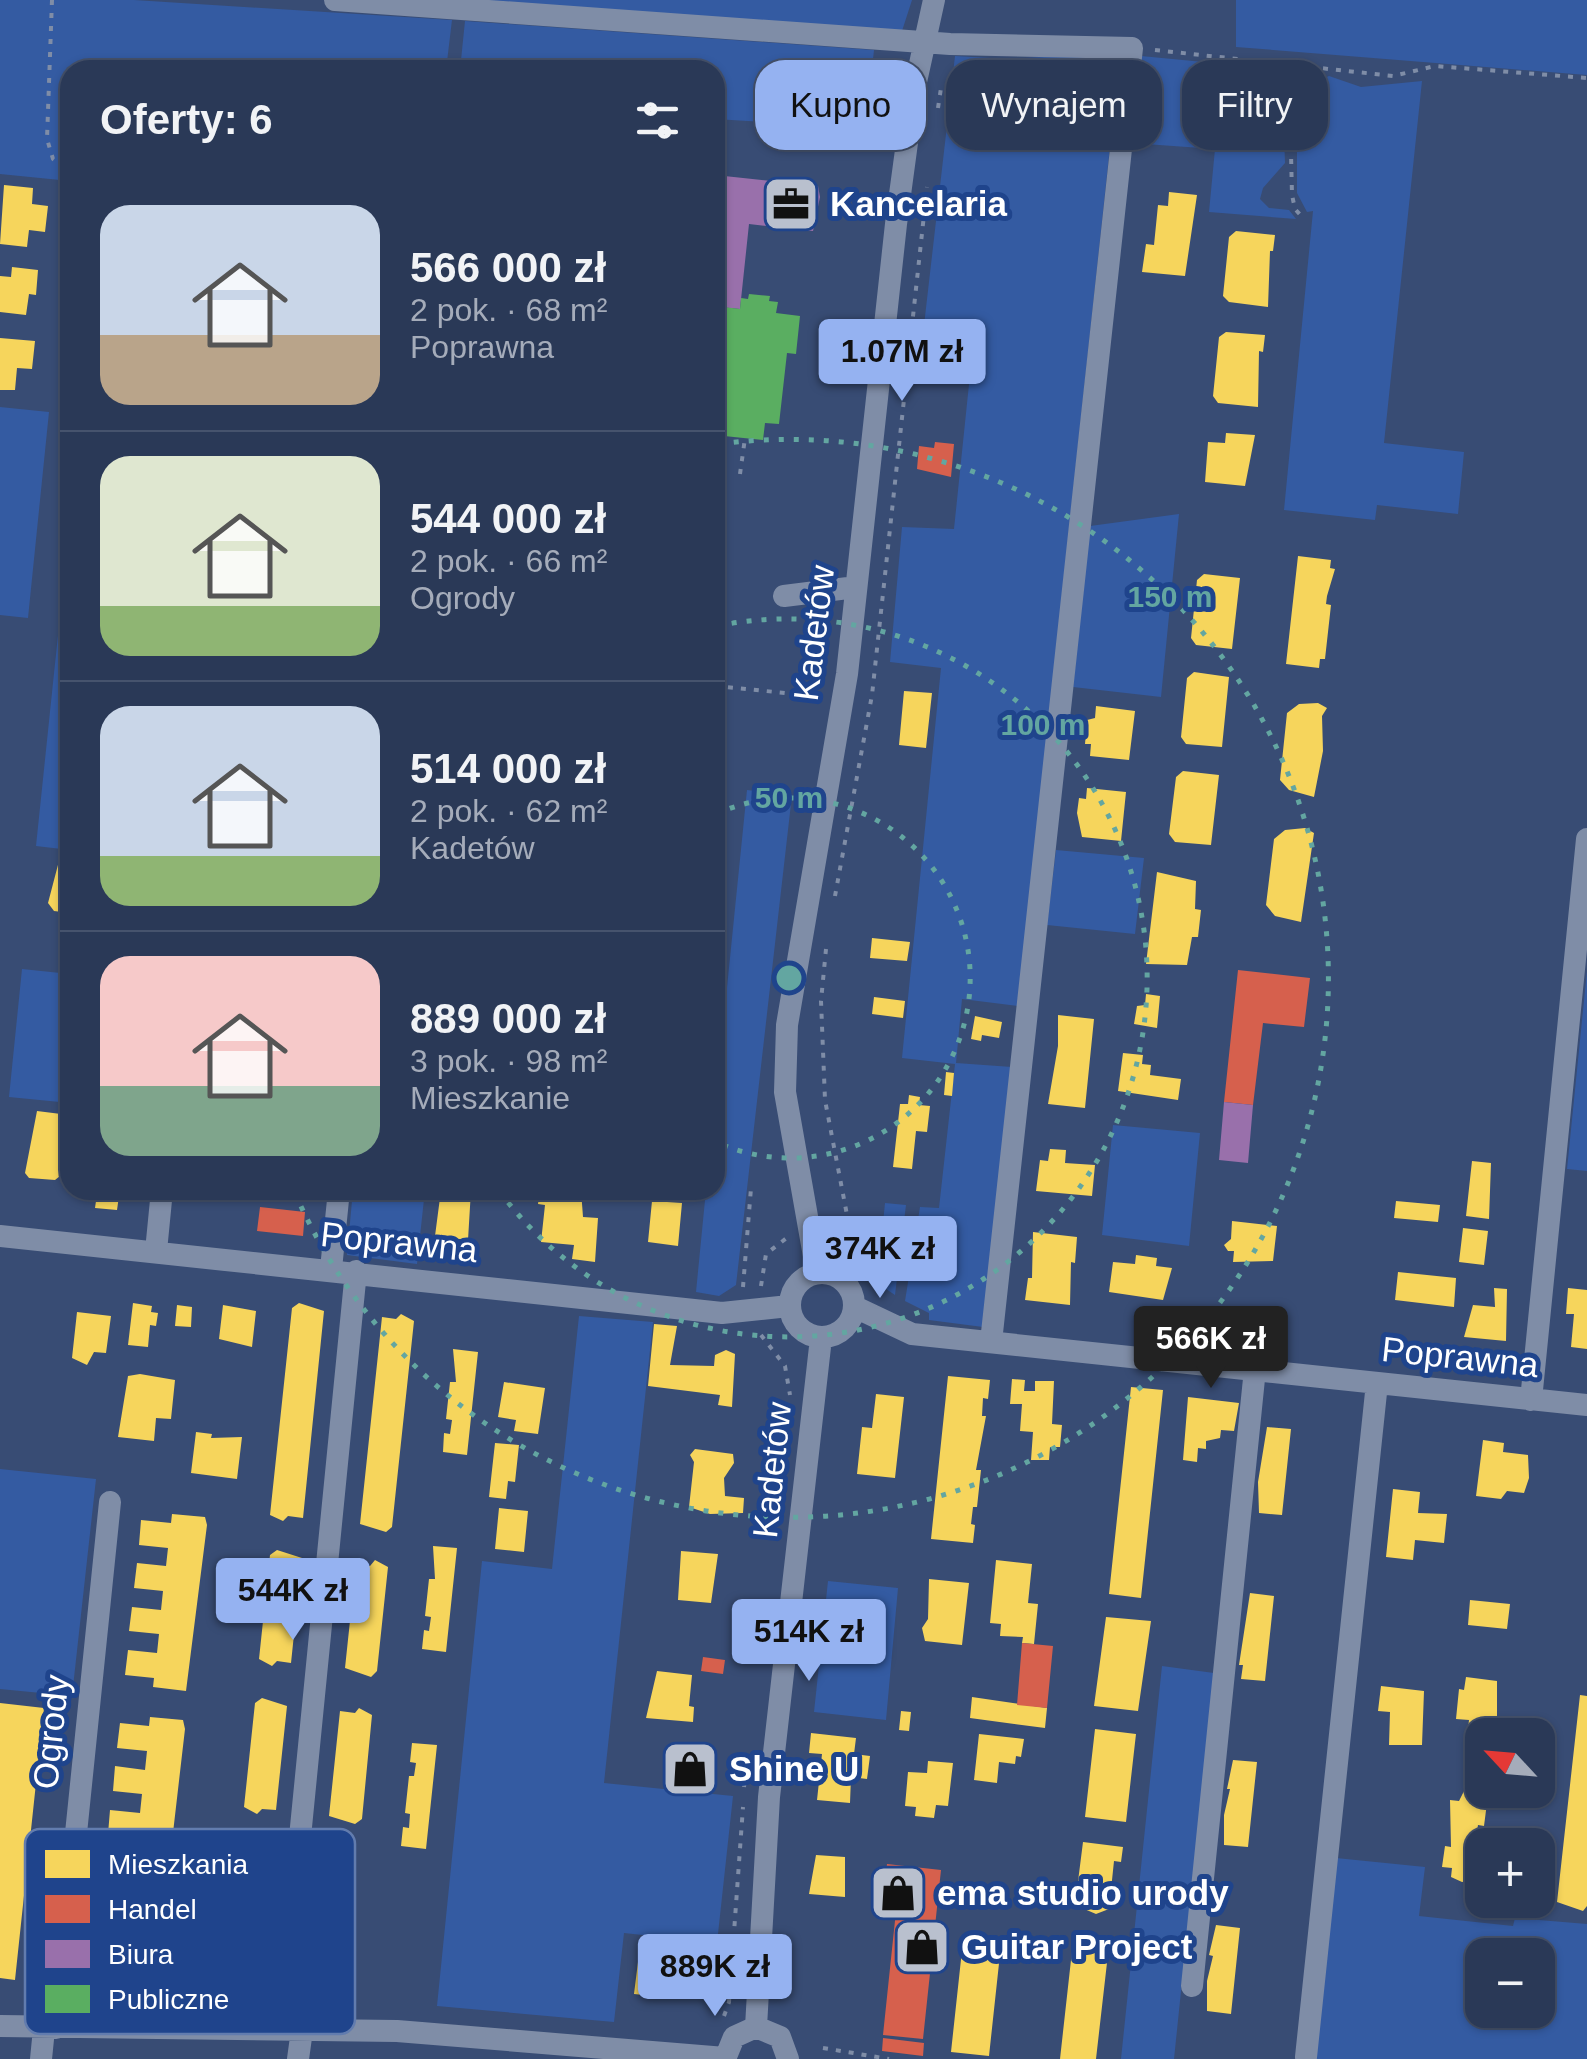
<!DOCTYPE html>
<html lang="pl">
<meta charset="utf-8">
<style>
:root{--surface:#2a3957;--page:#364461;--text:#f1f3f6;--muted:#a5acba;--line:#46536d;--accent:#95b2f1}
body{margin:0;font-family:Arial,sans-serif;background:var(--page);color:var(--text);height:100vh;display:flex;flex-direction:column;font-size:38px;white-space:nowrap}
*{box-sizing:border-box;margin:0}
p{font-size:32px;color:var(--muted)}
.icon{flex:none;width:55px;height:55px;fill:none;stroke:currentColor;stroke-width:2;stroke-linecap:round;stroke-linejoin:round}
.map{position:relative;flex:1;overflow:hidden}
.sheet{position:absolute;left:60px;top:60px;width:665px;height:1140px;display:flex;flex-direction:column;background:var(--surface);border-radius:30px;box-shadow:0 2px 8px #0004,0 0 0 2px var(--line)}
.sheet>*{flex:none}
.top-card{position:absolute;left:755px;top:60px;width:680px;height:90px;display:flex;gap:20px}
.needle{width:65px;rotate:296deg}
.buttons{position:absolute;left:1465px;top:1718px;display:grid;gap:20px}
.buttons a{display:grid;place-items:center;width:90px;height:90px;border-radius:20px;background:var(--surface);box-shadow:0 2px 8px #0004,0 0 0 2px var(--line);font-size:50px}
.price{position:absolute;translate:-50% -85px;padding:0 22px;border-radius:10px;background:var(--accent);color:#111;font-size:32px;line-height:65px;filter:drop-shadow(0 2px 5px #0008)}
.price::after{content:'';position:absolute;left:50%;top:60px;width:30px;height:22px;margin-left:-15px;background:inherit;clip-path:polygon(0 0,100% 0,50% 100%)}
.price.selected{background:#222;color:#fff}
ul{padding:0;list-style:none}
li{display:flex;align-items:center;gap:30px;height:250px;padding:0 40px}
li+li{border-top:2px solid var(--line)}
li span{display:grid;place-items:center;flex:none;width:280px;height:200px;border-radius:30px;color:#555}
li>.icon{margin-inline-start:auto}
span .icon{width:120px;height:120px;fill:#fffc;stroke-width:1}
li b{font-size:42px}
h2{display:flex;justify-content:space-between;align-items:center;height:120px;padding:0 40px;font-size:42px}
.tag{padding:0 35px;border-radius:30px;background:var(--surface);box-shadow:0 2px 8px #0004,0 0 0 2px var(--line);font-size:35px;line-height:90px}
.tag.selected{background:var(--accent);color:#111}
.map>svg:first-child{display:block}
.green{fill:#345ba2;fill-rule:evenodd}
.homes{fill:#f6d55c}
.shops{fill:#d6604d}
.offices{fill:#9970ab}
.public{fill:#5aae61}
.lines{fill:none;stroke-linecap:round;stroke-linejoin:round}
.path{stroke:#7f8da7;stroke-width:4;stroke-dasharray:5 8;stroke-linecap:butt}
.minor{stroke:#7f8da7;stroke-width:22}
.ring{fill:none;stroke:#63a6a1;stroke-width:5;stroke-dasharray:5 10}
.labels{text-anchor:middle;stroke-width:10;stroke-linejoin:round;paint-order:stroke}
.poi-label{font-size:35px;font-weight:bold;fill:#fff;stroke:#1f448c;text-anchor:start}
.street-label{font-size:35px;fill:#fff;stroke:#1f448c}
.key{fill:#1f448c;stroke:#627cae;stroke-width:2.5}
.key-label{font-size:28px;fill:#fff}
.centre{fill:#63a6a1;stroke:#1f448c;stroke-width:5}
.ring-label{font-size:30px;text-anchor:middle;font-weight:bold;fill:#63a6a1;stroke:#1f448c;stroke-width:10;stroke-linejoin:round;paint-order:stroke}
</style>
<div class="map">
<svg width="1587" height="2059" viewBox="0 0 1587 2059">
<rect width="100%" height="100%" fill="#384c74"/>
<path class="green" d="M0,0H134L452,20L446,70H70V181L0,174Z
M421,0H912L902,31Z
M1236,0H1587V75L1236,47Z
M465,21L874,50L864,143L849,127L715,119V70H460Z
M1120,53L1018,1006L962,999L956,1063L1012,1067L983,1327L929,1320V1313L905,1301L920,1207L939,1208L955,1064L902,1058L941,668L890,662L902,527L954,529L971,365L920,360L955,56L1007,59Z
M1141,56L1266,68L1283,107L1285,163L1263,188L1260,199L1269,208L1289,210L1296,219L1209,212L1215,149L1131,143Z
M1329,76L1361,87L1422,81L1384,443L1464,452L1458,514L1377,505L1375,520L1284,510L1313,211L1307,212L1297,193V97L1304,86Z
M0,407L49,412L28,618L0,615Z
M1179,514L1161,697L1073,687L1090,526Z
M70,520V850L36,846Z
M747,790L792,795L736,1285L719,1296L696,1292L706,1190H715V1106Z
M1056,850L1144,858L1135,934L1047,925Z
M22,969L70,974V1103L9,1097Z
M1587,971V1171L1567,1169Z
M1113,1125L1200,1133L1189,1246L1102,1235Z
M353,1190H425L417,1264L347,1255Z
M885,1203L906,1205L895,1295L877,1283Z
M579,1316L653,1322L604,1783L733,1796L717,1943L624,1933L614,2022L437,2006L482,1561L552,1569Z
M0,1469L96,1479L72,1696L0,1689Z
M828,1581L898,1588L886,1720L814,1712Z
M1162,1666L1214,1673L1174,2059H1121Z
M1336,1858L1425,1867L1419,1916L1513,1926L1515,1918L1587,1924V2059H1314ZM1482,1955H1538V2010H1482Z"/>
<path class="homes" d="M4,185L33,188L32,204L48,206L45,232L29,230L27,247L0,244Z
M1169,192L1197,195L1185,276L1142,272L1146,244L1154,245L1158,205L1168,206Z
M1236,231L1275,235L1273,251H1270L1268,307L1229,302L1223,296L1229,237Z
M12,267L38,270L36,295L29,294L26,315L0,312V276L11,277Z
M1226,332L1265,335L1263,352L1259,351L1258,407L1218,403L1213,396L1219,337Z
M0,338L35,341L32,369L17,368L15,390H0Z
M1226,433L1255,435L1245,486L1205,482L1208,442L1225,443Z
M1298,556L1331,560L1330,568L1335,569L1327,596L1326,604L1331,605L1325,659H1320L1319,668L1286,664Z
M1204,574L1240,578L1232,649L1196,645L1191,638L1197,580Z
M1194,672L1229,677L1222,747L1186,744L1181,737L1187,678Z
M904,691L932,693L926,748L899,745Z
M1318,703L1327,708L1322,716L1323,751L1314,797L1289,790L1280,780L1287,713L1299,704Z
M1096,706L1135,711L1129,760L1090,756L1091,744H1085L1087,720L1095,718Z
M1183,771L1219,775L1211,845L1175,842L1169,834L1176,777Z
M1087,788L1126,792L1121,841L1082,837L1077,813L1079,798L1086,799Z
M1305,828L1314,833L1301,922L1275,916L1266,905L1274,839L1285,830Z
M59,861L70,862V913L54,911L48,903Z
M1157,872L1196,881L1195,909L1201,910L1198,937H1192L1187,965L1146,964Z
M872,938L910,942L907,961L870,958Z
M1146,994L1160,996L1157,1028L1134,1024L1137,1006L1145,1005Z
M874,997L905,1001L903,1018L872,1014Z
M1058,1015L1094,1019L1085,1108L1048,1104L1058,1046Z
M975,1016L1002,1022L999,1038L982,1035L981,1041L971,1039Z
M1123,1053L1143,1055L1142,1064L1151,1065L1150,1075L1181,1079L1178,1100L1118,1091Z
M946,1072L954,1073L952,1096L944,1095Z
M909,1095L920,1097L919,1105L930,1106L927,1132L916,1131L912,1169L893,1167L900,1104H908Z
M37,1111L61,1114L59,1129L64,1133L60,1176L55,1180L29,1178L25,1173Z
M1050,1149L1066,1150L1065,1163L1095,1165L1092,1196L1036,1191L1040,1160L1048,1161Z
M1472,1161L1491,1163L1489,1219L1466,1216Z
M441,1190H471L468,1240L435,1236Z
M540,1190H581L583,1217L598,1218L595,1262L572,1259L574,1245L541,1242L545,1205L538,1204Z
M97,1194L119,1196L117,1210L95,1208Z
M652,1201L682,1203L678,1246L648,1242Z
M1396,1201L1440,1205L1438,1222L1394,1218Z
M1232,1221L1277,1226L1273,1261L1233,1262L1234,1251H1228L1224,1245L1231,1239Z
M1463,1228L1488,1231L1484,1265L1459,1262Z
M1033,1232L1077,1237L1075,1263L1071,1262L1070,1305L1025,1300L1028,1278H1032Z
M1136,1255L1157,1258L1156,1266L1172,1268L1163,1300L1109,1292L1113,1262L1135,1264Z
M1398,1272L1456,1278L1454,1307L1395,1300Z
M1494,1288L1507,1289L1506,1341L1464,1337L1473,1305L1495,1307Z
M1568,1288L1587,1290V1349L1571,1347L1574,1314H1566Z
M133,1303L152,1306L151,1312L158,1313L156,1326L150,1325L148,1347L128,1345Z
M299,1303L324,1311L303,1518L288,1516L283,1521L270,1515L292,1308Z
M177,1305L192,1307L191,1327L175,1326Z
M223,1305L256,1311L252,1347L219,1339Z
M77,1312L111,1316L106,1353L94,1352L87,1365L72,1358Z
M401,1314L414,1321L392,1527L386,1532L360,1524L382,1317L396,1319Z
M654,1324L677,1326L670,1365L714,1366L715,1355L726,1350L735,1354L732,1407L718,1405L720,1395L648,1386Z
M453,1349L478,1352L467,1455L443,1452L444,1433L450,1434L452,1420L446,1419L450,1382H456Z
M140,1374L175,1380L171,1419L156,1418L154,1441L118,1437L128,1376Z
M948,1376L990,1380L988,1399L983,1398L982,1416H986L976,1470H981L977,1507H973L971,1524L975,1525L973,1543L931,1539Z
M1012,1379L1025,1380L1024,1391H1035V1381H1054L1052,1424L1062,1425L1060,1447H1050L1049,1460H1031L1033,1432L1020,1431L1022,1404H1010Z
M504,1382L545,1388L538,1434L514,1431L516,1420L498,1417Z
M1131,1387L1163,1390L1141,1598L1109,1594Z
M876,1394L904,1397L895,1478L857,1474L862,1427L872,1428Z
M1188,1397L1239,1403L1234,1431L1221,1430L1220,1438L1206,1441V1449L1198,1448L1197,1462L1183,1460Z
M1267,1427L1291,1429L1282,1515L1259,1513L1258,1482Z
M196,1432L212,1434L211,1438L242,1437L237,1479L191,1473Z
M1483,1440L1504,1443L1503,1452L1528,1455L1529,1478L1524,1493L1507,1491L1501,1499L1476,1496Z
M495,1443L519,1445L515,1482L508,1481L506,1499L489,1497Z
M695,1449L733,1454L734,1463L724,1478L725,1496L744,1498L743,1513L710,1514L689,1507L694,1462L690,1455Z
M1393,1489L1420,1492L1418,1513L1447,1514L1444,1543L1415,1540L1413,1560L1386,1557Z
M499,1508L528,1511L524,1552L495,1549Z
M172,1514L205,1517L207,1525L186,1691L153,1687L154,1678L125,1675L128,1650L157,1653L159,1634L129,1631L132,1607L161,1610L163,1591L134,1588L137,1563L166,1566L168,1548L139,1545L141,1520L171,1523Z
M433,1546L457,1548L446,1652L422,1649L424,1630L429,1631L431,1617L425,1616L429,1579H435Z
M277,1550L302,1558L291,1663L277,1661L272,1666L259,1659L270,1555Z
M681,1551L718,1554L711,1603L678,1600Z
M375,1560L388,1567L377,1671L371,1677L345,1668L356,1564L370,1566Z
M996,1560L1032,1564L1028,1603L1038,1604L1034,1644L1022,1643L1023,1637L1000,1636L1001,1624L990,1623Z
M929,1579L969,1583L962,1645L925,1641L922,1628L928,1619Z
M1250,1593L1274,1596L1265,1681L1241,1679L1243,1665H1239Z
M1470,1600L1510,1604L1507,1629L1468,1625Z
M1106,1617L1151,1621L1138,1711L1094,1706Z
M657,1671L692,1675L689,1706L694,1707L693,1722L646,1718Z
M1466,1677L1497,1681V1729H1468L1469,1720L1456,1719L1459,1689L1464,1690Z
M1381,1686L1424,1691L1422,1745H1389L1390,1712L1378,1711Z
M1580,1695L1587,1696V1906L1583,1911L1557,1902Z
M972,1697L1047,1708L1045,1728L970,1718Z
M262,1698L287,1706L276,1810L262,1809L257,1814L244,1807L255,1703Z
M0,1703L44,1708L15,1980L0,1978Z
M359,1708L372,1715L362,1819L355,1824L329,1816L340,1711L355,1713Z
M901,1711L911,1712L909,1731L899,1730Z
M150,1717L183,1720L185,1729L156,1980L123,1977L124,1968L94,1964L97,1940L126,1943L128,1924L99,1921L101,1896L131,1899L133,1881L103,1878L106,1853L135,1856L137,1837L108,1834L110,1810L140,1813L142,1794L113,1791L115,1766L145,1770L147,1751L117,1748L120,1723L149,1726Z
M1095,1729L1136,1734L1126,1822L1085,1817Z
M811,1733L856,1738L854,1754L870,1756L867,1779L851,1777L850,1803L817,1800L822,1754L809,1753Z
M979,1734L1024,1739L1021,1757L1016,1756L1015,1764L999,1762L997,1783L974,1780Z
M412,1743L437,1745L426,1849L401,1846L403,1827L409,1828L410,1814L405,1813L409,1776H414L416,1763L410,1762Z
M1233,1760L1257,1762L1248,1847L1224,1845V1815L1230,1789H1227Z
M928,1761L953,1763L948,1806L936,1805L934,1818L915,1816L916,1807L905,1806L908,1772L927,1773Z
M1465,1789L1488,1795L1484,1826L1478,1825L1476,1837L1475,1849L1481,1850L1478,1880L1462,1882L1451,1877L1452,1868L1442,1867L1445,1846L1451,1847L1450,1800L1459,1801Z
M1083,1842L1123,1847L1121,1862L1114,1861L1109,1909L1096,1914L1075,1905Z
M816,1855L845,1857V1897L809,1894Z
M343,1859L356,1867L346,1971L339,1976L313,1967L324,1863L338,1865Z
M1216,1925L1240,1928L1231,2014L1207,2011V1981L1213,1956L1209,1955Z
M963,1941L1001,1945L989,2056L951,2052Z
M1072,1951L1108,1954L1096,2059H1060Z
M639,1954L676,1958L672,1998L634,1994Z"/>
<path class="shops" d="M935,442L954,444L951,477L917,469L919,446L934,448Z
M1238,970L1310,978L1304,1027L1263,1023L1253,1105L1224,1102Z
M260,1207L305,1212L303,1236L257,1231Z
M1022,1643L1053,1646L1047,1708L1017,1705Z
M703,1657L725,1660L723,1674L701,1671Z
M668,1754L715,1758L713,1783L666,1779Z
M887,1864L941,1870L923,2039L883,2035L896,1911L882,1907Z
M883,2038L924,2043L923,2056L882,2051Z"/>
<path class="offices" d="M715,175L818,186L820,197L813,231L749,224L740,309L719,307L720,298L715,297Z
M1224,1102L1253,1105L1248,1163L1219,1160Z"/>
<path class="public" d="M749,294L770,296L769,301L778,302L776,313L800,316L796,354L787,353L779,424L765,423L763,440L724,436L726,418L715,417L719,345H715V306L740,309L741,298L748,299Z"/>
<g class="lines">
<path class="path" d="M52,0L47,139L53,159L70,172
M1155,50L1393,76L1435,66L1587,78
M1289,68L1292,195L1295,209L1304,219
M938,108L941,88
M855,216L865,217
M740,474L745,438
M715,686L816,696
M835,896L872,695L927,187
M826,949L821,1001L825,1100L847,1215L831,1230
M761,1286L766,1254L788,1237
M743,1287L751,1188
M761,1335L785,1366L790,1395
M744,1787L748,1752
M724,2016L729,2002L743,1807
M823,2048L889,2059"/>
<path class="minor" d="M335,0L950,44L1132,48L991,1342
M784,596L856,587
M0,1236L722,1313L789,1306
M156,1251L162,1190
M331,1269L339,1190
M790 1305a32 32 0 1 1 64 0a32 32 0 1 1-64 0Z
M817,1273L785,1092L787,1025L847,674L896,224L914,91L934,0
M855,1307L912,1334L1587,1405
M1531,1400L1587,839
M1192,1986L1255,1369
M0,2026L397,2031L725,2058
M756,2027L769,1797L821,1338
M56,2028L110,1502
M281,2029L356,1271
M1306,2057L1377,1383
M41,2059L44,2029
M298,2059L302,2030
M725,2059L734,2037L756,2027L780,2037L788,2059"/>
</g>
<g class="ring">
<path d="M716 814A180 180 0 1 1 716 1142"/>
<path d="M717 626A359 359 0 1 1 500 1192"/>
<path d="M719 444A539 539 0 1 1 295 1193"/>
</g>
<defs>
<g id="office-square" transform="scale(2.875)"><rect x="-9" y="-9" width="18" height="18" rx="4" fill="#b9c0ce" stroke="#1f448c"/><path d="M-6-3h4V-5.5h4V-3h4V5H-6ZM-1-4.5V-3h2v-1.5ZM-6 0V1H6V0Z" fill="#111"/></g>
<g id="shop-square" transform="scale(2.875)"><rect x="-9" y="-9" width="18" height="18" rx="4" fill="#b9c0ce" stroke="#1f448c"/><path d="M-5-2.5h2.3a2.7 3.5 0 0 1 5.4 0H5L5.5 6h-11ZM-1.5-2.5h3a1.5 2.3 0 0 0-3 0Z" fill="#111"/></g>
</defs>
<g fill-rule="evenodd">
<use href="#office-square" x="791" y="204"/>
<use href="#shop-square" x="690" y="1769"/>
<use href="#shop-square" x="898" y="1893"/>
<use href="#shop-square" x="922" y="1947"/>
</g>
<g class="labels">
<g class="poi-label">
<text x="830" y="216">Kancelaria</text>
<text x="729" y="1781">Shine U</text>
<text x="937" y="1905">ema studio urody</text>
<text x="961" y="1959">Guitar Project</text>
</g>
<g class="street-label">
<text transform="translate(814 633) rotate(-83)" y="12">Kadetów</text>
<text transform="translate(399 1242) rotate(6)" y="12">Poprawna</text>
<text transform="translate(1460 1357) rotate(6)" y="12">Poprawna</text>
<text transform="translate(772 1470) rotate(-84)" y="12">Kadetów</text>
<text transform="translate(51 1732) rotate(-84)" y="12">Ogrody</text>
</g>
</g>
<rect x="25" y="1829" width="330" height="205" rx="15" class="key"/>
<rect x="45" y="1850" width="45" height="28" fill="#f6d55c"/>
<rect x="45" y="1895" width="45" height="28" fill="#d6604d"/>
<rect x="45" y="1940" width="45" height="28" fill="#9970ab"/>
<rect x="45" y="1985" width="45" height="28" fill="#5aae61"/>
<g class="key-label">
<text x="108" y="1874">Mieszkania</text>
<text x="108" y="1919">Handel</text>
<text x="108" y="1964">Biura</text>
<text x="108" y="2009">Publiczne</text>
</g>
<circle cx="789" cy="978" r="15" class="centre"/>
<g class="ring-label">
<text x="1170" y="607">150 m</text>
<text x="1043" y="735">100 m</text>
<text x="789" y="808">50 m</text>
</g>
</svg>
<div class="buttons">
<a><svg class="needle" viewBox="-14 -14 28 28"><path d="M0-13l5 13h-10z" fill="#e53935"/><path d="M0 13l5-13h-10z" fill="#a5acba"/></svg></a>
<a>+</a>
<a>−</a>
</div>
<b class="price" style="left:902px;top:404px">1.07M zł</b>
<b class="price" style="left:880px;top:1301px">374K zł</b>
<b class="price selected" style="left:1211px;top:1391px">566K zł</b>
<b class="price" style="left:293px;top:1643px">544K zł</b>
<b class="price" style="left:809px;top:1684px">514K zł</b>
<b class="price" style="left:715px;top:2019px">889K zł</b>
<div class="top-card">
<a class="tag selected">Kupno</a>
<a class="tag">Wynajem</a>
<a class="tag">Filtry</a>
</div>
<section class="sheet">
<h2>Oferty: 6<svg class="icon" aria-label="filters" viewBox="0 0 24 24"><path d="M4 7h16M4 17h16"/><circle cx="9" cy="7" r="2"/><circle cx="15" cy="17" r="2"/></svg></h2>
<ul>
<li><span style="background:linear-gradient(#c9d6e8 65%,#b9a48a 0)"><svg class="icon" aria-label="home" viewBox="0 0 24 24"><path d="M3 11l9-7 9 7M6 9v11h12V9"/></svg></span><div><b>566 000 zł</b><p>2 pok. · 68 m²</p><p>Poprawna</p></div></li>
<li><span style="background:linear-gradient(#dfe7d0 75%,#8fb573 0)"><svg class="icon" aria-label="home" viewBox="0 0 24 24"><path d="M3 11l9-7 9 7M6 9v11h12V9"/></svg></span><div><b>544 000 zł</b><p>2 pok. · 66 m²</p><p>Ogrody</p></div></li>
<li><span style="background:linear-gradient(#c9d6e8 75%,#8fb573 0)"><svg class="icon" aria-label="home" viewBox="0 0 24 24"><path d="M3 11l9-7 9 7M6 9v11h12V9"/></svg></span><div><b>514 000 zł</b><p>2 pok. · 62 m²</p><p>Kadetów</p></div></li>
<li><span style="background:linear-gradient(#f6c9c9 65%,#7fa58c 0)"><svg class="icon" aria-label="home" viewBox="0 0 24 24"><path d="M3 11l9-7 9 7M6 9v11h12V9"/></svg></span><div><b>889 000 zł</b><p>3 pok. · 98 m²</p><p>Mieszkanie</p></div></li>
</ul>
</section>
</div>
